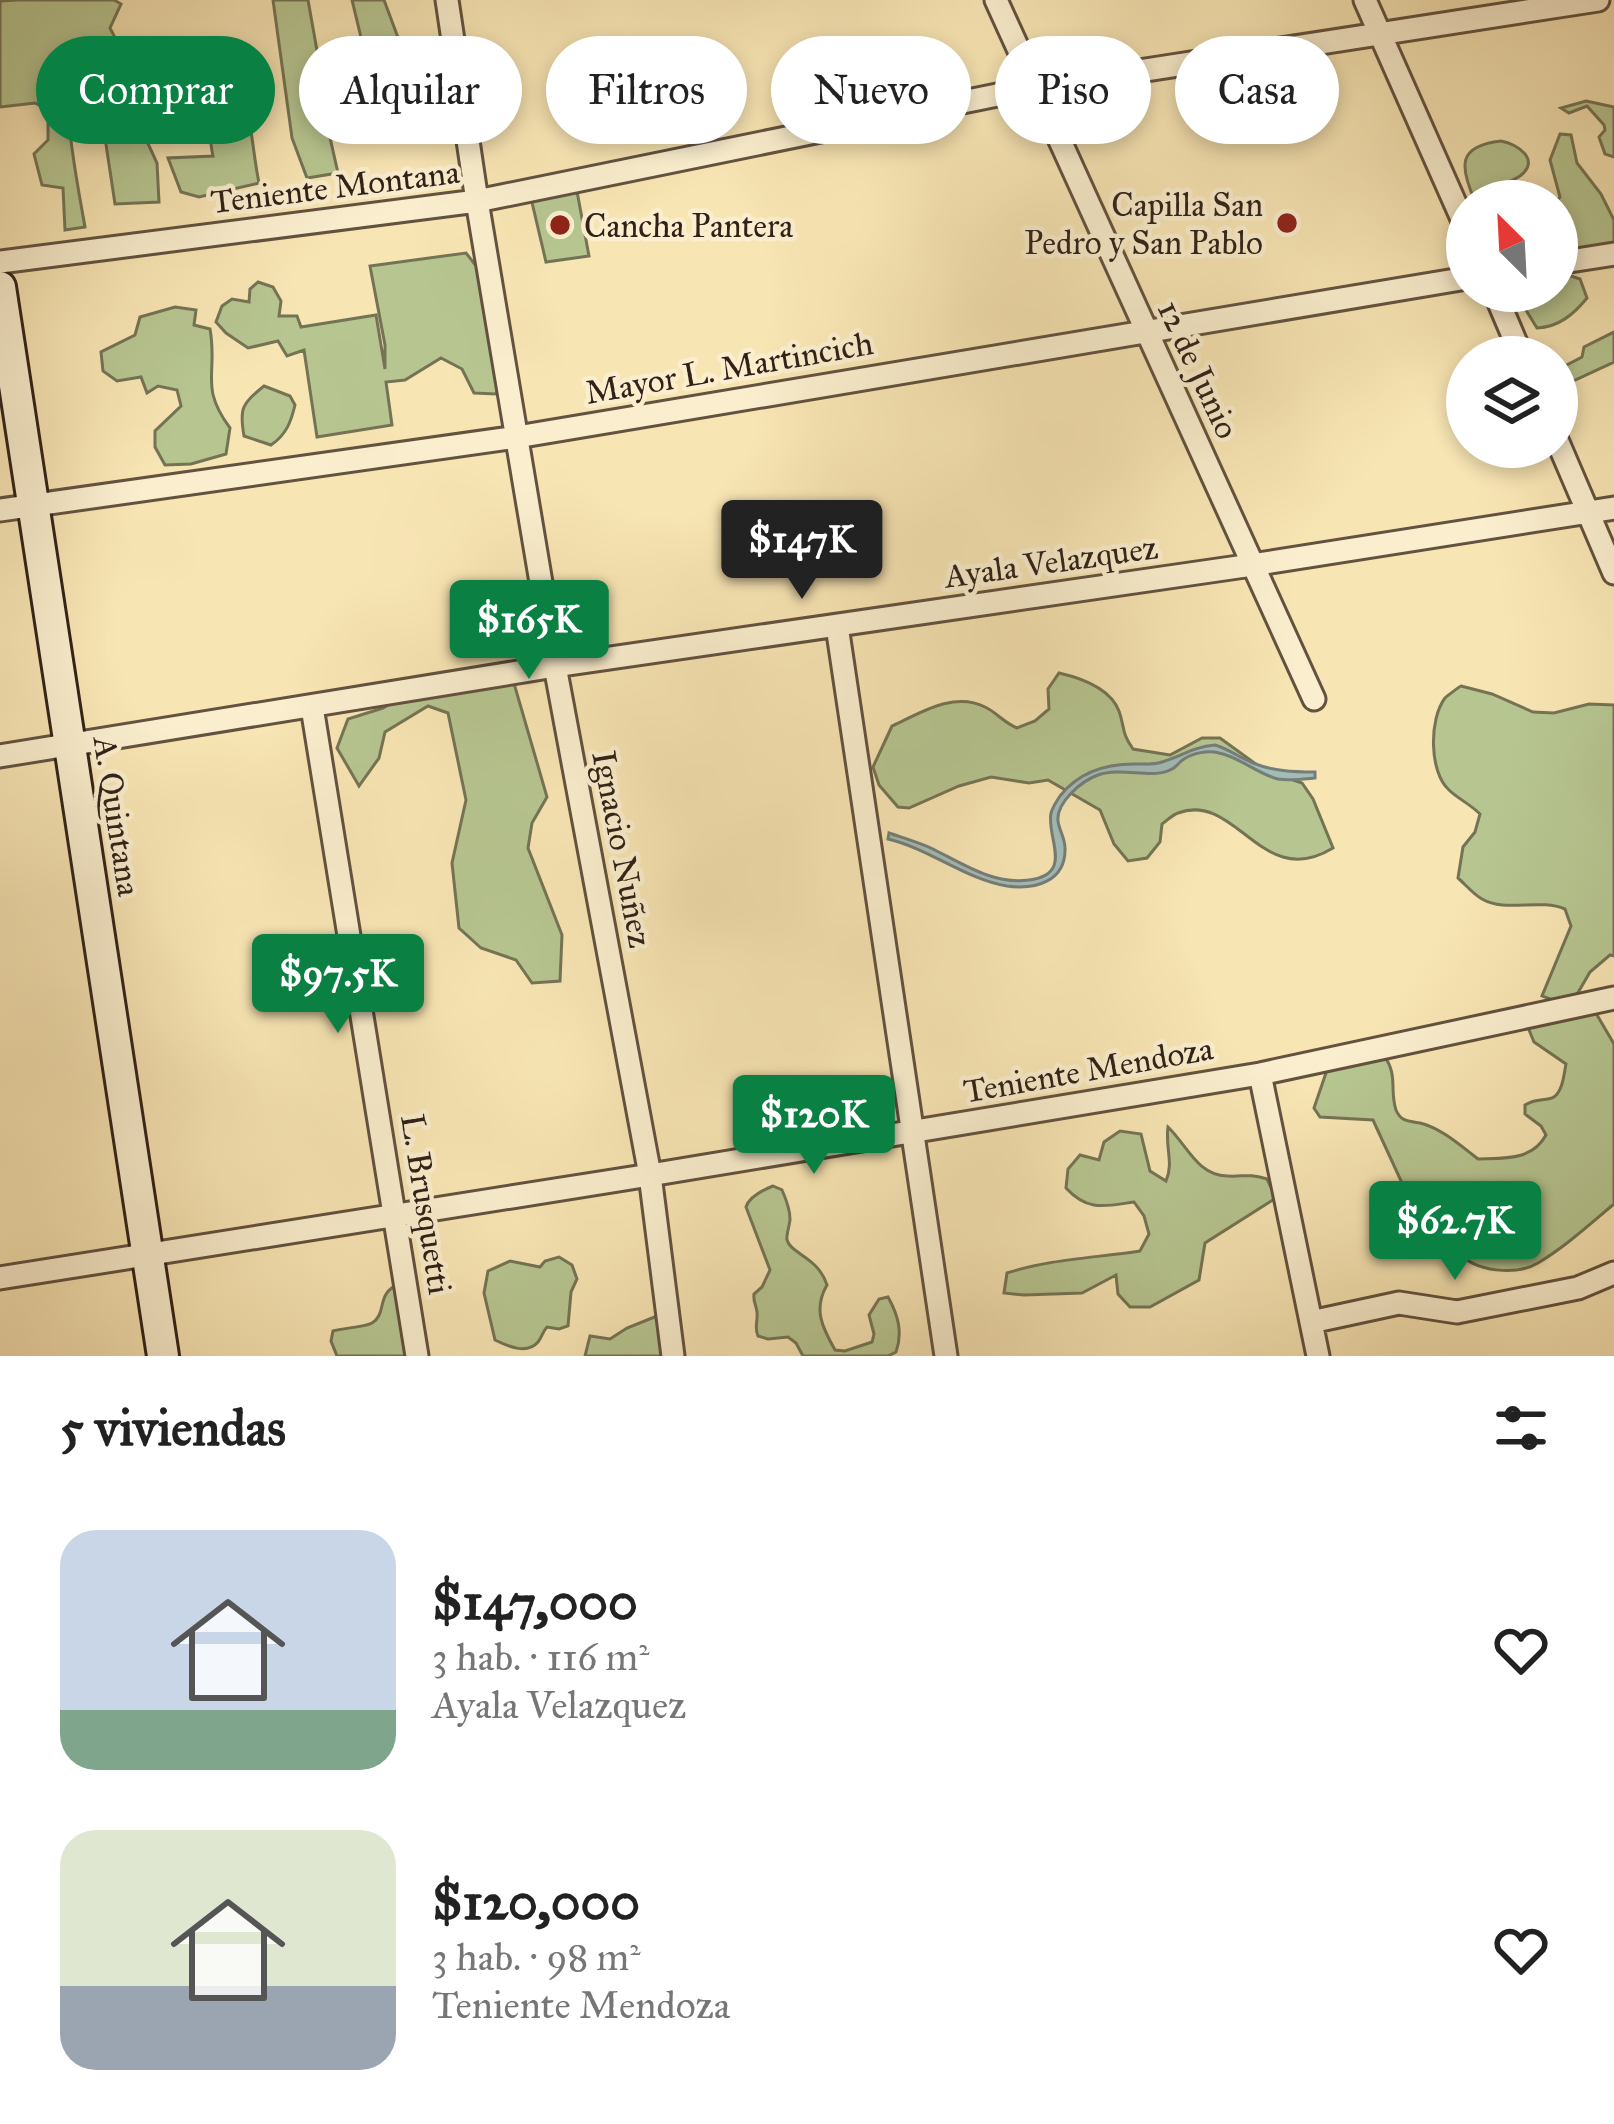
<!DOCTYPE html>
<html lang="es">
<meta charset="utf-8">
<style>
:root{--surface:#fff;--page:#f2f2f2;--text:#222;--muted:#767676;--accent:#0b8043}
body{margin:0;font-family:"IM FELL Great Primer",serif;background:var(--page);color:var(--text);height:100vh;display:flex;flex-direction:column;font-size:45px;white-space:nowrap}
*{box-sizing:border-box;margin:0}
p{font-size:39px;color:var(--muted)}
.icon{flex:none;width:66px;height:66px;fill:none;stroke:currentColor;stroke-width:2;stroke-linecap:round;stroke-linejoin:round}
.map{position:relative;height:1356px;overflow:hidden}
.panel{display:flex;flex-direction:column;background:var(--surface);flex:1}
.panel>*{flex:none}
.guide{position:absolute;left:36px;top:36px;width:1542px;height:108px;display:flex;gap:24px}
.needle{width:78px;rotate:336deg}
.tools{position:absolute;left:1446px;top:180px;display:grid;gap:24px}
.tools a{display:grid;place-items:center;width:132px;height:132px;border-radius:50%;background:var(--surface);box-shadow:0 6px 18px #0003;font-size:60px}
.price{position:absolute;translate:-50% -102px;padding:0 27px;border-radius:12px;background:var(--accent);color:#fff;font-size:39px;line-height:78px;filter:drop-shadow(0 3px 6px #0008)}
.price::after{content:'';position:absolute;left:50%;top:72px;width:36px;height:27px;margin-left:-18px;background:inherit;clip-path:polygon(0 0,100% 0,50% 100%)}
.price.active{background:#222;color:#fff}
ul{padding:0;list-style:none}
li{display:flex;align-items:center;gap:36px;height:300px;padding:0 60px}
li span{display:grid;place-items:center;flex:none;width:336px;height:240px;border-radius:36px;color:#555}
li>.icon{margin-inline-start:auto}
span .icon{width:144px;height:144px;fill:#fffc;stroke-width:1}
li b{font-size:51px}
h2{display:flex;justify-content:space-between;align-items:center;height:144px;padding:0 60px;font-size:51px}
.chip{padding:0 42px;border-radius:54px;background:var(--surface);box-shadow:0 6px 18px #0003;font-size:42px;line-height:108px}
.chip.active{background:var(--accent);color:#fff}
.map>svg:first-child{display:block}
.green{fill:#b7c691;stroke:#747454;stroke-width:3}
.water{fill:#a2bcb8;stroke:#757e78;stroke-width:3}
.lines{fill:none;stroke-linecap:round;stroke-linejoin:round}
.street-casing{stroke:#63523f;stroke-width:27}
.secondary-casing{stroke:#312118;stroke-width:36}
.street{stroke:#faeece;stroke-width:21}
.secondary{stroke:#faeece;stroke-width:30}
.poi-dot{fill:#8f2418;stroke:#faeece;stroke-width:4.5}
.labels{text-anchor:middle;stroke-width:9;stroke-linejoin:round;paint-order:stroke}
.street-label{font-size:33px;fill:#312118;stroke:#faeece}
.poi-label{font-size:33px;fill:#312118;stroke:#faeece;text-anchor:end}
</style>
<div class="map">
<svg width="1614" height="1356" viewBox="0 0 1614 1356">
<rect width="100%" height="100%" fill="#f8e5b4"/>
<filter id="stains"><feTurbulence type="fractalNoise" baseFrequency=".00167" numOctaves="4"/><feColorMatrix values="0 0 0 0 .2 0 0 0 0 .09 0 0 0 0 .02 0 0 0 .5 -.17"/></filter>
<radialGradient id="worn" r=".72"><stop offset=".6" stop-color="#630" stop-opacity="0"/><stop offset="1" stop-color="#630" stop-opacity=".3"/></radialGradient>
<path class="green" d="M17,0H114L121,4L110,28L125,57L113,63L145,77L159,129L144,135L157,163L159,202L115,204L99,98L75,94L102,68C91,73 76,79 70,91C62,107 81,204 85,227L65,230L63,188L42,185L34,154L48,140V110L35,103L0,107V1Z
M273,0H308L321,73L374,65L403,70L393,105L324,111L338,173L307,178L292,138Z
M352,0H384L400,43L397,61L366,58Z
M225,92L244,96C252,125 253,154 259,183L199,197L181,192L168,158L213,156C207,128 211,118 225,92Z
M1586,101L1614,107V157L1605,154L1599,137L1605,130L1604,125L1587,106L1569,113L1561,108Z
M1560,134L1571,135L1577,163L1601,194L1614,220V243L1610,246L1573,252L1557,241V201L1560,197L1550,160Z
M1501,141C1518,144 1541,160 1520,176C1514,180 1507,182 1501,187V201H1475C1459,165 1458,146 1501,141Z
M576,186L589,256L546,262L530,194Z
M466,253L484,276L505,369L496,394L474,393L462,369L441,358L405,380L386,382L392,425L317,437L304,350L287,356L278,341L248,348L226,333L216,322L222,306L232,299L249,302L250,289L258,282L273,287L281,301L279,316H297L301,327L376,315L385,369V345L370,266Z
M1571,276L1580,279L1587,298C1574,314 1559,327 1537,328L1521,302L1518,291H1557L1563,281Z
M175,307L196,310L194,325L210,329C218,374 199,386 230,428L226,454L191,464L165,465L155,447V431L181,406L177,390L158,386L147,393L141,377L117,381L103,371L101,352L135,335L140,317Z
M1614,332V362L1573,381L1565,376V366L1582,357L1584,347Z
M264,386L290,396L295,405C291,422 286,435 271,445L244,436C239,408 242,404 264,386Z
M1059,673C1081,678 1110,688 1119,711C1125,728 1121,732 1133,749L1170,755L1202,738H1220L1264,770L1302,783L1313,799L1333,848C1261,892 1237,791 1178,813C1172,815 1168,820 1162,824L1160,842L1147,858L1128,861L1114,844L1100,810L1048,780L1029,783L991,777L959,786L909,808L898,807L879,785L873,767L892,726C920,713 954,691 985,707C996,712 1003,722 1017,728L1035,721L1049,709L1048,689Z
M436,676L513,680L547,797L532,823L528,848L562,935L560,981L532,983L516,960L481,948L459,928L452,863L466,800L448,713L428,706L385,732L379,758L359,786L337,748L348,719L383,708Z
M1461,686L1492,694L1533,712L1554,713L1589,704L1614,705V956L1610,955L1590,972L1576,996L1561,1003L1542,996L1571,926L1565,909C1539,898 1506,913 1482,899C1473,894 1465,884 1458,878L1463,847L1475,832L1480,814C1470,804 1457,798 1449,790C1429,772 1429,719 1445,698C1447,696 1459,687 1461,686Z
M1581,1007L1597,1015L1614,1044V1204C1590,1224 1565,1247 1538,1263C1516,1276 1475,1272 1458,1252C1442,1233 1441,1213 1413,1207L1373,1120L1320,1117L1314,1108L1327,1070L1383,1054C1399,1076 1389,1088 1396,1110C1401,1122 1409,1121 1420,1123C1441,1128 1461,1146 1478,1159C1504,1158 1532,1161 1546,1135L1541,1126L1525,1114V1105C1536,1098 1543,1101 1552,1098C1563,1093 1564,1073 1566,1064L1534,1042L1527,1025Z
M1168,1127C1187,1145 1197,1175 1227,1176C1246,1177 1246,1173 1267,1179L1276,1198L1205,1243L1199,1280L1150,1307H1130L1118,1294L1116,1275L1082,1293L1024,1295L1004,1293L1007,1273C1050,1259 1095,1258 1140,1251L1149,1234L1144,1216L1134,1202C1105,1206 1088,1212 1066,1188L1068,1169L1080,1155L1099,1160L1104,1142L1120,1131L1141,1134L1150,1171L1166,1181C1174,1163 1165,1147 1168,1127Z
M773,1186L782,1190C786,1199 790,1209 790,1219C790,1224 786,1235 787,1240C791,1254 818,1257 827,1285C813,1309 822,1327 835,1350L845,1351L872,1342L874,1334L869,1315L879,1299L888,1297C898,1315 903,1332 896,1352L888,1356H803L796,1343L788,1337L768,1339L758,1336C754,1327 758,1322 757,1312C756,1304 753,1302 754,1294L762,1287L770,1270L746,1207C749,1197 763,1190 773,1186Z
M559,1257L572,1265L577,1279L571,1292L568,1326L559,1329L547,1327C543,1331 542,1337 538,1342C527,1355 507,1346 495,1340L484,1293L488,1271L510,1261L540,1267L545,1261Z
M399,1284L418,1356H337L331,1341L333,1331C342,1328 366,1327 372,1323C388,1313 375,1294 399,1284Z
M657,1316L661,1324L668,1356H585L590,1336L610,1339L627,1328Z"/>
<path class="water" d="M1215,745C1229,749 1240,758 1253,763C1273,771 1293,772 1315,772V778C1304,779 1289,781 1278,779C1257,774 1240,757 1219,753C1208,750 1193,753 1184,759C1176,764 1178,767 1170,770C1152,779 1121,767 1098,775C1081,781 1056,803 1058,821C1059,830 1065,838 1065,848C1066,881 1036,890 1007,886C965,879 930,849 888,839L889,833C903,838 918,842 933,849C963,864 994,885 1029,880C1075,874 1046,838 1051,813C1052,809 1058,799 1060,796C1078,773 1105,764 1134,764C1144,764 1153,765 1162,762C1182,756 1193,747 1215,745Z"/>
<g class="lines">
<g class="street-casing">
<path id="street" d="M447,0L477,201L555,666L650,1175L673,1356
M996,0L1314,699
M1365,0L1467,230
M0,262L477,201L1036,87L1598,0
M1557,263L1614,254
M1494,291L1522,357
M1557,440L1614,573
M0,510L517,437L1467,278
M837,626L946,1356
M312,707L417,1356
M0,756L555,666L1252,565L1614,508
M1260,1074L1318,1356
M0,1278L650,1175L1260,1074L1614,998
M1311,1322L1399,1303L1457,1312L1578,1288L1614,1273"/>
</g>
<g class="secondary-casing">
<path id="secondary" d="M0,287L163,1356"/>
</g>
<use href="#street" class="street"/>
<use href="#secondary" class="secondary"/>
</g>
<g class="poi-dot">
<circle cx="1287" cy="223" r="12"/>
<circle cx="560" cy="225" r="12"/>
</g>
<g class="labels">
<g class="street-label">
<text transform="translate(335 186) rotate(-7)" y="12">Teniente Montana</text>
<text transform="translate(729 367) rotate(-10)" y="12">Mayor L. Martincich</text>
<text transform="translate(1199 369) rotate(65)" y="12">12 de Junio</text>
<text transform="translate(1051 561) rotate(-8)" y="12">Ayala Velazquez</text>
<text transform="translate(118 816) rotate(81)" y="12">A. Quintana</text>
<text transform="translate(623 849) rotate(79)" y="12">Ignacio Nuñez</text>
<text transform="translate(1088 1069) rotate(-10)" y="12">Teniente Mendoza</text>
<text transform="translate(427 1204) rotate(81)" y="12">L. Brusquetti</text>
</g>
<g class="poi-label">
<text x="1263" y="216">Capilla San<tspan x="1263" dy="38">Pedro y San Pablo</tspan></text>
<text x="584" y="237" text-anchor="start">Cancha Pantera</text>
</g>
</g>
<rect width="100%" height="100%" filter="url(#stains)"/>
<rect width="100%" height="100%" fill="url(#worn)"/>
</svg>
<div class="tools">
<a><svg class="needle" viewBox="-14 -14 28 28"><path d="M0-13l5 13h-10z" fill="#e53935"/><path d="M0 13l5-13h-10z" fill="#767676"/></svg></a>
<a><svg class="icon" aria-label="layers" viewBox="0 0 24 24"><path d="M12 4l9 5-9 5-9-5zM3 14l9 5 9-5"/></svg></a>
</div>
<b class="price active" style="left:802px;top:602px">$147K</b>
<b class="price" style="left:529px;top:682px">$165K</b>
<b class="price" style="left:338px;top:1036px">$97.5K</b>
<b class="price" style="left:814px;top:1177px">$120K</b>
<b class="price" style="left:1455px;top:1283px">$62.7K</b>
<div class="guide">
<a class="chip active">Comprar</a>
<a class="chip">Alquilar</a>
<a class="chip">Filtros</a>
<a class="chip">Nuevo</a>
<a class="chip">Piso</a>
<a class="chip">Casa</a>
</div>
</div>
<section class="panel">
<h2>5 viviendas<svg class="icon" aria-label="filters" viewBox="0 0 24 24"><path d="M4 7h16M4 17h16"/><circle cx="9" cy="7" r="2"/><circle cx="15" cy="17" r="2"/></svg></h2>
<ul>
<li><span style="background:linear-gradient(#c9d6e8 75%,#7fa58c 0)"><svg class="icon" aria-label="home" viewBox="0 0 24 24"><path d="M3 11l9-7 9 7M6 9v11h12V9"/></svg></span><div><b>$147,000</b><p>3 hab. · 116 m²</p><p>Ayala Velazquez</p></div><svg class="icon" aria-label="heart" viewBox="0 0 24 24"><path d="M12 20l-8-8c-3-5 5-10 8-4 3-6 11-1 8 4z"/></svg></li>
<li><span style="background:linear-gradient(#dfe7d0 65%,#9aa5b1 0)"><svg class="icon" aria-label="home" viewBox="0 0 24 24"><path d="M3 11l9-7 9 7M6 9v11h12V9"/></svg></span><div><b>$120,000</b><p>3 hab. · 98 m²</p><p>Teniente Mendoza</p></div><svg class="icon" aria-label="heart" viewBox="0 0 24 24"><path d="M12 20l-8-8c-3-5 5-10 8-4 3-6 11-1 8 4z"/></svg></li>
</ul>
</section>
